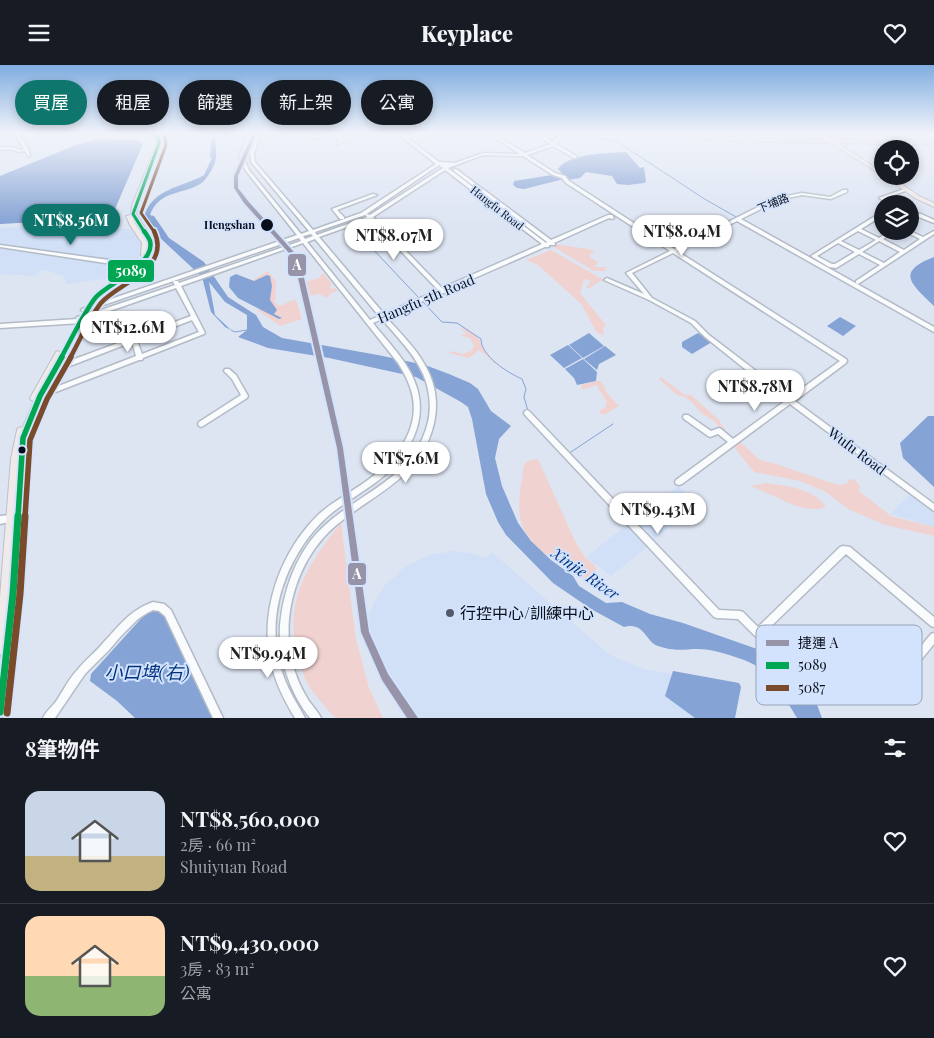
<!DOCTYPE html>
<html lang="zh-TW">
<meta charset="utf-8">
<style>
:root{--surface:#171b24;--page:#242831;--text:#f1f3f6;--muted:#9ea1a6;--line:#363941;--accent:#0f766e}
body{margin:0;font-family:"Playfair Display","Noto Sans TC",serif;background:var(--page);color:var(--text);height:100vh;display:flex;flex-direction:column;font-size:19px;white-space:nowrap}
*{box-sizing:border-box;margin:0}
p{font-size:16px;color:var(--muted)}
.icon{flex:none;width:28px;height:28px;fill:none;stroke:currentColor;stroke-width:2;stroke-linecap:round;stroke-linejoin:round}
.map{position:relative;height:653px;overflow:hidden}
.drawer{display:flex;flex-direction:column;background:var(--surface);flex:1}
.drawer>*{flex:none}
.hud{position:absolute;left:15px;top:15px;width:500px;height:45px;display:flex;gap:10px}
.controls{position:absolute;left:874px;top:75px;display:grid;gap:10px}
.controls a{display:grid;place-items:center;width:45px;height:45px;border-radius:50%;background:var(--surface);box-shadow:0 2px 8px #0003;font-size:25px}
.price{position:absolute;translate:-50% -42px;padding:0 11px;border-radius:18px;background:#fff;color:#222;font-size:16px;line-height:32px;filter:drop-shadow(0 1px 2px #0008)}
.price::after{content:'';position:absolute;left:50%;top:30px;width:15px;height:11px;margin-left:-8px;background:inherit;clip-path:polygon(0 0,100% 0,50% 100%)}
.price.on{background:var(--accent);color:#fff}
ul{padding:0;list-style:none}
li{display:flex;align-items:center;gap:15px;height:125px;padding:0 25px}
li+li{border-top:1px solid var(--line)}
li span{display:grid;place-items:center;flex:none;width:140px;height:100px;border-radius:15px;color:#555}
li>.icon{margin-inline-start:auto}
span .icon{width:60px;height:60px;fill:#fffc;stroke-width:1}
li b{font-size:21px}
h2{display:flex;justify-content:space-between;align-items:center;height:60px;padding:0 25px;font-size:21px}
.pill{padding:0 18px;border-radius:22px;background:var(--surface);box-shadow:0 2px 8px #0003;font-size:18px;line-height:45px}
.pill.on{background:var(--accent);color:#fff}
header{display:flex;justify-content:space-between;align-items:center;height:65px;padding:0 25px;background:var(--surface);font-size:22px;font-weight:800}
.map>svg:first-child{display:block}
.built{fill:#d1e0f7}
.green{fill:#f0d3d1}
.water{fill:#85a3d4}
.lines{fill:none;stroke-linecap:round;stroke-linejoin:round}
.stream{stroke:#85a3d4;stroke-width:1}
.minor-casing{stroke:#b3bbc6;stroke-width:3}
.major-casing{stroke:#bdc1c9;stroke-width:2}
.highway-casing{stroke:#bdc1c9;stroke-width:2}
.minor{fill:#fafbfd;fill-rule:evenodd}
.major{fill:#f0eaea;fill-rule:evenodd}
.highway{fill:#e7dedf;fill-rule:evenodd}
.major-bridge-casing{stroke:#bdc1c9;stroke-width:7;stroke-linecap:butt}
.major-bridge{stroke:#f0eaea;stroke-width:5}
.bus-1-far3-casing{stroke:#d3e3fd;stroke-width:5.5}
.bus-1-far2-casing{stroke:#d3e3fd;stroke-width:8}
.bus-1-far1-casing{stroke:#d3e3fd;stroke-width:9}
.bus-1-casing{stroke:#d3e3fd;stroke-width:11}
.bus-2-far3-casing{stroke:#d3e3fd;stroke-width:5.5}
.bus-2-far2-casing{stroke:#d3e3fd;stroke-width:8}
.bus-2-far1-casing{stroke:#d3e3fd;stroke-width:9}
.bus-2-casing{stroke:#d3e3fd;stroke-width:11}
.bus-1-far3{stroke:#00a651;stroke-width:3}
.bus-1-far2{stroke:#00a651;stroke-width:4.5}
.bus-1-far1{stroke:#00a651;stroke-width:5.5}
.bus-1{stroke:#00a651;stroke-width:7}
.bus-2-far3{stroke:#7a4b2a;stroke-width:3}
.bus-2-far2{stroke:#7a4b2a;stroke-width:4.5}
.bus-2-far1{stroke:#7a4b2a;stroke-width:5.5}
.bus-2{stroke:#7a4b2a;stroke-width:7}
.metro-1-casing{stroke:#d3e3fd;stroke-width:4}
.metro-1{fill:#9794aa;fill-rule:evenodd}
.stop-dot{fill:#090f1a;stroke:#d3e3fd;stroke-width:2}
.poi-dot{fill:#535a66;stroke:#d3e3fd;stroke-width:2}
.labels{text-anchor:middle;stroke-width:4;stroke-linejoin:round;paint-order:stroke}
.far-street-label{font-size:11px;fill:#090f1a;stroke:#d3e3fd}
.far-stop-label{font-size:11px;font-weight:bold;fill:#090f1a;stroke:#d3e3fd;text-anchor:end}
.street-label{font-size:14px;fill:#090f1a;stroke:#d3e3fd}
.water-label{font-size:15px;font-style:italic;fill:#00327d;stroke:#d3e3fd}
.near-poi-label{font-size:16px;fill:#090f1a;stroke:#d3e3fd;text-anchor:start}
.near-water-label{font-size:18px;font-style:italic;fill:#00327d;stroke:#d3e3fd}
.key{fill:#d3e3fd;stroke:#96a3b9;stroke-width:1}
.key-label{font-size:14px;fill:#090f1a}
.line-badge{stroke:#d3e3fd;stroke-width:2}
.badge-label{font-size:14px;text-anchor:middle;font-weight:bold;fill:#fff}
</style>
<header><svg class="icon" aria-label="menu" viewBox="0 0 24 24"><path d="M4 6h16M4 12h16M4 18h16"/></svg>Keyplace<svg class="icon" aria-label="heart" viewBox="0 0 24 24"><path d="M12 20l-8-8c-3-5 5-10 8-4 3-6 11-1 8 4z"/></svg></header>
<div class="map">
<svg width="934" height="653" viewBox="0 0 934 653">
<rect width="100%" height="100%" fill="#dde5f3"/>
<path class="built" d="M50,160L51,162L71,165L79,170L89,171L97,166L107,164H131L141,177L142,188L134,198L0,180V163Z
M0,182L127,201L128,203L112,213L66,219L64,211L45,205H41L35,211L0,209Z
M678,421L698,440L651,477L632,457Z
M911,429L934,445V462L890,449Z
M628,459L649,481L611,511L586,492Z
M453,486L471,488L486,493L492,487L610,590L644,604L740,620L735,653H418L406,640L387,612L375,584L367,558L371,543L385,520L408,500L429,490Z"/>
<path class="green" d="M547,178L589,184L595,186L590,189V192L598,197L595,202H605L606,206H594Z
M551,185L604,215L598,217L589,224L586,222L591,216L584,214L580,228L606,260L603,263L604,268L603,271L596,266L581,239L539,201L526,195Z
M268,206L276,216L275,238L280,241L295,234C299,240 299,247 302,254L280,261L257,245L261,244L279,254L280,251L274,249L270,235L272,221L266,210L254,217L253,215Z
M323,208L333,220L330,221L331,224L335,223L338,226L331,228L328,233L319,229L308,231L305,217L319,213Z
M459,263L468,265L480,275V278L487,290L500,303L479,285L469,293L449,288L451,286L463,289L471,286L474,281L470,273L460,271L467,268Z
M661,312L685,330H691L719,355L728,370L727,371L714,356L701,348L692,337L685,332L677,330L659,314Z
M597,316H601L607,328L619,341L604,350L599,348L600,345L605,343L607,337L596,320L583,325L581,320Z
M739,376L760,395L773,398L838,420L846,419L850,414C855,414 858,417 860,422L859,426L891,451L934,462V471L885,460L848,444L826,427L800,416L754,407L733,381Z
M538,394L575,476L585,492L596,502L595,509L586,515C566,506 526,479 521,457C518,443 519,427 522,414C525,400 520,396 538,394Z
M766,418C786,421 814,423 826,442C803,451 774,429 750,421Z
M341,458L356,574L369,623L383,653H336L333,651C325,641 314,630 307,618C304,612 302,604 300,597C281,540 306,501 341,458Z"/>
<path class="water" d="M212,68H217C213,80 220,92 212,104C210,108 206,114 203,117C186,130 159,124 150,150L154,151L169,173L204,197L228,232L256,250L263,262L282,273L378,290L425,300L449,309L470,318L478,324L491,346L511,361L499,374L495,393L502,421L518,458L531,476L551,495L573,511L579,521L606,538L622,537L650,549L683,558L757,584L786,602L813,629L822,653H797C787,637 776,616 761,604C750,595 714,584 699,584C682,584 676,587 658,581C645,576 644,556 624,562L591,544L553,518L506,470L498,457L486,429L472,354L468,342L461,337L416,312L329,293L268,283L238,272L247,265V250L225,237L209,217L215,250L231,265L225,262L211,247L202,212L157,170L144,153C150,124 183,122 204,110L212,93L210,92Z
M98,74L137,75L143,79L115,144L108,153L0,159V111L76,80Z
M626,87L640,103L644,102L646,117L644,118L628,120L617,119L612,111L586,107L580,113L568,115L558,104C569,88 609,88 626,87Z
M552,110H559L564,114L524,124L517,123L513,120L514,116Z
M934,192V241C911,219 895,207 934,192Z
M236,209L254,216L267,210L270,211L272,221L270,235L277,245L274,249L282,253L279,254L238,233L229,222L230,212Z
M840,252L856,261L843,271L827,261Z
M589,268L604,281L583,293L569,280Z
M698,268L712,277L692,289L682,282V277Z
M568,280L582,293L564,303L550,290Z
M605,281L616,290L599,299L597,305L584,294Z
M583,294L597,307L596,316L577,320L574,313L565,304Z
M928,351H934V422L903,393L900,378Z
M157,546L166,550L203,629L212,653H135L117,636L90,616L91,609L147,547Z
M673,606L739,618L741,622L735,653H695L665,631Z"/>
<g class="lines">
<path class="stream" d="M566,68L616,76L703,133L736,152
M931,68L934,69
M370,181L419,233
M422,236L442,257L457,258L481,274C481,291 508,308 522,314L526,324L524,332L528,346
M231,265L235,267L247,265
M568,389L613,359"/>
<g class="minor-casing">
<path id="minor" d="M14,68H18L29,85L30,91H28L25,86L17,87L15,85L0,84V82L16,83L18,85L24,84Z
M249,68H253L243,92L249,105L301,169L309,166L251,97L250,88L257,68H261L254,88L255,97L313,165L361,148L436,99L397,68H401L439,97L455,98L483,88L520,89L488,68H492L525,88L551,79L533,68H537L553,77L561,68H565L556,79L576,91V93H574L553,81L527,90L555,108L565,111L569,116L674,184L776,133L802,128L830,132L843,125H847V127L831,134L802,130L779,135L741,154L934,262V267L737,156L677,186L846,294L847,296L846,298L795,336L934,439V446L790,339L682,419L679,420L676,419L675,417L676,415L728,377L718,369L710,372L708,371L684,354L683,352L684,350H688L711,366L719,363L721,364L733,374L785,336L705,272L691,258L649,235L604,215L607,213L609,214L644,229L626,208L670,186L566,118L562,113L553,110L523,91L483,90L448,103L546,178L547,177L454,106V104H456L551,175L608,150H612L614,153L612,154L609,153L554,178L555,179V180H549V182H545L445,226V228H441L386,252C401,269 419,286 428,306C436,322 438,340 434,358C420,420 362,431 324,472C299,500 286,540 289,577C291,596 296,615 306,631C310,639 317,645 321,653H310C290,628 278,593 280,561C283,527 295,492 318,467C355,428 414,416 428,357C432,340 429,320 421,305C412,286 395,270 382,254L373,258C389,279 412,300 418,327C427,364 403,397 375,418C359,430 341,439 326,453C294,483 272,531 276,576C277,595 283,613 292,630C296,638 301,645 305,653H295C284,635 274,615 270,594C260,542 282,485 319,449C335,435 355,425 372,412C399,392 422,360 411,325C408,315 403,306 398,298L303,178L181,221L205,268L204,269L143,293L142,295H139L40,333H38L37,331L38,329L136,291L132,277L57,306H53L52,304L53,302L191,251L176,223L101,249L82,254L85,256L82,258L0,263V259L77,254L76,253L77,252L98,246L175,220L173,217L174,216H178L179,218L301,176L299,173L86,246L84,247L81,245L82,244L297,170L246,106L239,92ZM439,100L443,103L370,150L366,149V150L367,152L365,153L317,170L315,167L365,150ZM445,105L542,179L442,223L373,152ZM370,154L438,225L384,249L319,172ZM311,169L313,171L305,174L303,171ZM315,174L379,251L370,255L307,177ZM673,188L840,296L790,332L709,270L695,256L652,233L632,208ZM192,255L199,267L142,289L137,276Z
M322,68H326C322,72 315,75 310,72L320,70Z
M335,68H339L344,76L343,77L337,79V77L340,76Z
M904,124L908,125L885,133L895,139H889L879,133Z
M373,129L377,130L337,145L344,152V154H340L332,144Z
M910,146L921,149L934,155V158L919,152L910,157V154L915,151L910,149Z
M880,148H882V151L861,164L879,173L889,166H895L883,174L904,185L920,174L904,166H910L923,172L934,166V169L858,219L856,218V216L880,200L859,189L836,203L829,202L811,191ZM858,166L876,175L859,185L841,176ZM879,176L900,187L884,198L862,187ZM838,178L855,187L835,199H832L817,191Z
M0,180L138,199L141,201L138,203L0,182Z
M225,304H229L236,310L248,331L247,333L203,361L201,362L199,361L198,359L199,357L241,330L232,314L224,306Z
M527,345L529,346L719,545L740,546L743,547L758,562L840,482L843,481L850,482L934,552V562L931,561L846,489L761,571L758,572L755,571L738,554L717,553L714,552L525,350L524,348L525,346Z
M11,450L14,452L15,454L14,456L0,459V451Z
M153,537L164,539L171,545L223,653H213L165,551L159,546L153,545L147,548L138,554L121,571L109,585L85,609L55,653H43C46,646 53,641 57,635C64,624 70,612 79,603C86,594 96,587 103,578C120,560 129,546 153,537Z
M934,568V579L898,623L895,625L892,623L890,620L892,617L931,569Z"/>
</g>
<g class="major-casing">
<path id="major" d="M150,68H155L160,71L161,78L138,140L136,149L153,176V185L145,199L112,221L97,234L44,331L27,373L18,529L6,647L4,651L0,653L1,589H0V532L11,394L17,365L18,363L23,362L34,336L31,335L30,333L56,287L58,286L61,288L93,232L108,219L141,197L143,192L141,190L142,178L130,160L126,151L131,150L132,140L157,78L156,73ZM132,152L147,176V177L136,160Z
M837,80H841L882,107V110L837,82Z
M884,111H890L919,131L934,138V142L915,133Z"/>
</g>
<g class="highway-casing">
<path id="highway" d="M618,68H648L730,72L934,76V80L730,76L621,70Z"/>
</g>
<use href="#minor" class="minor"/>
<use href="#major" class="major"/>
<use href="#highway" class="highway"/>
<g class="major-bridge-casing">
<path id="major-bridge" d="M821,69L839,81"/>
</g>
<use href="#major-bridge" class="major-bridge"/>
<g class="bus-1-far3-casing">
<path id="bus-1-far3" d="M145,168L133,149L159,78L158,72L152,68"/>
</g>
<g class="bus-1-far2-casing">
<path id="bus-1-far2" d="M61,293C70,277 85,245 96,232C109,218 156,199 150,176C149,173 146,169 144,166"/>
</g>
<g class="bus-1-far1-casing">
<path id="bus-1-far1" d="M18,452L23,373L40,331L62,292"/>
</g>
<g class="bus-1-casing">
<path id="bus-1" d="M0,647L13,529L18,451"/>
</g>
<g class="bus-2-far3-casing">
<path id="bus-2-far3" d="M155,168L141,148L166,80L164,68"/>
</g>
<g class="bus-2-far2-casing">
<path id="bus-2-far2" d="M70,293C79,277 89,253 101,238C118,218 172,204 154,166"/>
</g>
<g class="bus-2-far1-casing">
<path id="bus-2-far1" d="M25,452L30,375L47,334L71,292"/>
</g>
<g class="bus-2-casing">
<path id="bus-2" d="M7,648L20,529L25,451"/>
</g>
<use href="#bus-1-far3" class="bus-1-far3"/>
<use href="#bus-1-far2" class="bus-1-far2"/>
<use href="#bus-1-far1" class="bus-1-far1"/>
<use href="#bus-1" class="bus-1"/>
<use href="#bus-2-far3" class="bus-2-far3"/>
<use href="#bus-2-far2" class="bus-2-far2"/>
<use href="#bus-2-far1" class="bus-2-far1"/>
<use href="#bus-2" class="bus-2"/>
<g class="metro-1-casing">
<path id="metro-1" d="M253,68H257L238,111V123L248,136L293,186L302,204L343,383L369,567L388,609L418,653H407L382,615L361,567L337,383L296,204L289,188L244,138L234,123V111Z"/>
</g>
<use href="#metro-1" class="metro-1"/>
</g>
<linearGradient id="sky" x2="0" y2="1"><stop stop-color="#80ade0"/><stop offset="0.43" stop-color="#f0f3fa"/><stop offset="1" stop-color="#f0f3fa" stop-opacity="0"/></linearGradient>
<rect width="934" height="159" fill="url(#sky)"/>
<g class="stop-dot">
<circle cx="267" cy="160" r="7"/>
<circle cx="22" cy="385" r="4.5"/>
</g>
<circle class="poi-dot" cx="450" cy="548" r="5"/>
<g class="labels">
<g class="far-street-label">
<text transform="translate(773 138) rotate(-22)" y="4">下埔路</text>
<text transform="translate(497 143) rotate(38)" y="4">Hangfu Road</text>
</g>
<g class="far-stop-label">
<text x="255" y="164">Hengshan</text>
</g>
<g class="street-label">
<text transform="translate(426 234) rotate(-23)" y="5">Hangfu 5th Road</text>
<text transform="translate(857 386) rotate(37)" y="5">Wufu Road</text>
</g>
<g class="water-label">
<text transform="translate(585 509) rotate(35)" y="5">Xinjie River</text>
</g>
<g class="near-poi-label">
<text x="460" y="554">行控中心/訓練中心</text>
</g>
<g class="near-water-label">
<text x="147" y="614">小口埤(右)</text>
</g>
</g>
<rect x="756" y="560" width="166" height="80" rx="8" class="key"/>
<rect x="766" y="575" width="23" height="6" fill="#9794aa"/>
<rect x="766" y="597" width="23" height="7" fill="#00a651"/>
<rect x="766" y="620" width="23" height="6" fill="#7a4b2a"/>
<g class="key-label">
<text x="798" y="583">捷運 A</text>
<text x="798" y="605">5089</text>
<text x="798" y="628">5087</text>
</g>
<g class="line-badge">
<rect x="287" y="188" width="20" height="24" rx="5" fill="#9794aa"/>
<rect x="107" y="194" width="48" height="24" rx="5" fill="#00a651"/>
<rect x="347" y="497" width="20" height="24" rx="5" fill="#9794aa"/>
</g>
<g class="badge-label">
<text x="297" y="205">A</text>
<text x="131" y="211">5089</text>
<text x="357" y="514">A</text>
</g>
</svg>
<div class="controls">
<a><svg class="icon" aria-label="locate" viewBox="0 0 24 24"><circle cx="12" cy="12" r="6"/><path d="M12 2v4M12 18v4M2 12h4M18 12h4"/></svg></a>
<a><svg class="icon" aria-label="layers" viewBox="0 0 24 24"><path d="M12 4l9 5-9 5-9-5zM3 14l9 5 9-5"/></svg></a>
</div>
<b class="price on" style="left:71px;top:181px">NT$8.56M</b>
<b class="price" style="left:682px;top:192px">NT$8.04M</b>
<b class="price" style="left:394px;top:196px">NT$8.07M</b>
<b class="price" style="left:128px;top:288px">NT$12.6M</b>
<b class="price" style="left:755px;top:347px">NT$8.78M</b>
<b class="price" style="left:406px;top:419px">NT$7.6M</b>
<b class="price" style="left:658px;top:470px">NT$9.43M</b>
<b class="price" style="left:268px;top:614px">NT$9.94M</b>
<div class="hud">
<a class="pill on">買屋</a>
<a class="pill">租屋</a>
<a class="pill">篩選</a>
<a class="pill">新上架</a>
<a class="pill">公寓</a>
</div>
</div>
<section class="drawer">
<h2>8筆物件<svg class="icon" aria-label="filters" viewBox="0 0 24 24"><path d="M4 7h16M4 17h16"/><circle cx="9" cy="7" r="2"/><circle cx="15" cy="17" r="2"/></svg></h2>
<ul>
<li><span style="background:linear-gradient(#c9d6e8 65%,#c2b280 0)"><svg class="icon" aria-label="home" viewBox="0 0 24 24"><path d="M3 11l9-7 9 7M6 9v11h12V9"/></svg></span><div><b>NT$8,560,000</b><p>2房 · 66 m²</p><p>Shuiyuan Road</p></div><svg class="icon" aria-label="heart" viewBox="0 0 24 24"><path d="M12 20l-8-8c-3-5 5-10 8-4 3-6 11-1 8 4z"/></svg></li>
<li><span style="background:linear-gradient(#ffd9b3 60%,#8fb573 0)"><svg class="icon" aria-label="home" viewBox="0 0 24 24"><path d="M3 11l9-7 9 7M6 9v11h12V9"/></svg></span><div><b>NT$9,430,000</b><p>3房 · 83 m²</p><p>公寓</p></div><svg class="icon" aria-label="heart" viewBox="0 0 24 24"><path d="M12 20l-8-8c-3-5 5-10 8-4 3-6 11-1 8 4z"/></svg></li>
</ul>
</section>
